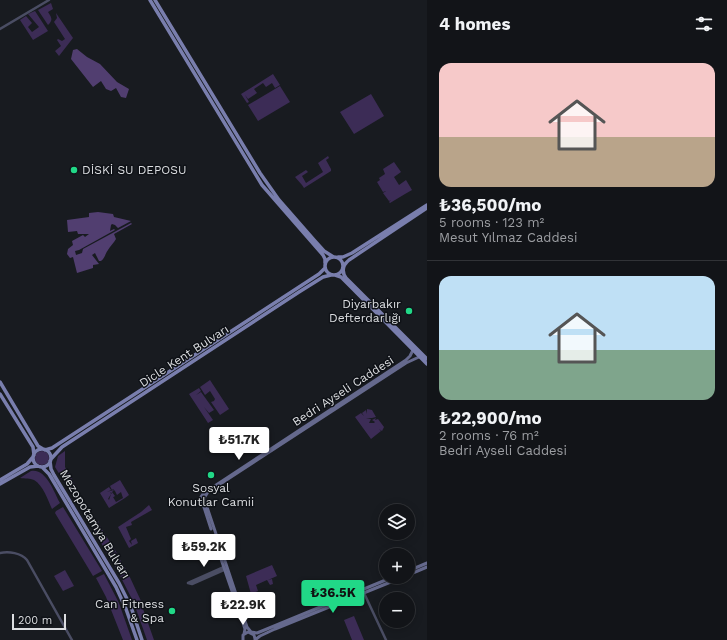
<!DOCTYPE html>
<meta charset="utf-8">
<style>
:root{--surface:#121418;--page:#1b1d21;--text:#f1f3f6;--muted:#9c9ea2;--line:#313337;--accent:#21d887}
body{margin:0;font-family:"Work Sans",sans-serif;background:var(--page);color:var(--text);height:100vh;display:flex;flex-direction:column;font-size:15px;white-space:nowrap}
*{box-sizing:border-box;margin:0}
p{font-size:13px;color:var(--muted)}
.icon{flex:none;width:22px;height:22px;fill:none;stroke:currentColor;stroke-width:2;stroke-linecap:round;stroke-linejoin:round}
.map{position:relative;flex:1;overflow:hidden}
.details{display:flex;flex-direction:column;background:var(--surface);width:300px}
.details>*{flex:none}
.buttons{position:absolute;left:379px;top:504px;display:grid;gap:8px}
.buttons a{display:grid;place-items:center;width:36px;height:36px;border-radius:50%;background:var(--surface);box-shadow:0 2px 10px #0003,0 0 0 1px var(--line);font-size:20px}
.scale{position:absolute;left:12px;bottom:10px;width:54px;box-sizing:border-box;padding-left:4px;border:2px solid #dcdee1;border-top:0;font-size:11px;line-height:14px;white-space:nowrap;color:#dcdee1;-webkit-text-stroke:3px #0f1217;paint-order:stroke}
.price{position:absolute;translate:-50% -34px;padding:0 9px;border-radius:4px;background:#fff;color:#222;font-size:13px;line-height:26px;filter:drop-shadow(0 1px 2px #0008)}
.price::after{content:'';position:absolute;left:50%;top:24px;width:12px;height:9px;margin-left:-6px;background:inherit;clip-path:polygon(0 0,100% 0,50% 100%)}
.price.on{background:var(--accent);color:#111}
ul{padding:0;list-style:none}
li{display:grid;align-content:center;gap:8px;height:212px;padding:0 12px}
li+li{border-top:1px solid var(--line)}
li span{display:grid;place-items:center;height:124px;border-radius:12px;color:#555}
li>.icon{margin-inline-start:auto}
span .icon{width:72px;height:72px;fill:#fffc;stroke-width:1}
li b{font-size:17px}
h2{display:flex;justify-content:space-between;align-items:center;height:48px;padding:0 12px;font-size:17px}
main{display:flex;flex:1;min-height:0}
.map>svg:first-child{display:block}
.green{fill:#3c2c56}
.forest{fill:#513e70}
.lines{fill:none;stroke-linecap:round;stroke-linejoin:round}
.tertiary{stroke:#4a4d63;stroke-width:2.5}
.secondary{stroke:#65698d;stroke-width:3}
.primary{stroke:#797ead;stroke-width:3.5}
.poi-dot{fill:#21d887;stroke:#0f1217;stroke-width:1.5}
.labels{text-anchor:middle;stroke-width:3;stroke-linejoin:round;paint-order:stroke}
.poi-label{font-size:12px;fill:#dcdee1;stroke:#0f1217;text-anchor:end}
.street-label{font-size:12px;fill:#dcdee1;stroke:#0f1217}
</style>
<main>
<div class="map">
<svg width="427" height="640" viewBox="0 0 427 640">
<rect width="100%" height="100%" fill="#181b20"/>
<path class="green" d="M51,3L53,9L48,12C52,18 53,20 48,25L38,10Z
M35,11L48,31L33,40L20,20L26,16L32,23L28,27L32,32L39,27L28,14Z
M56,13L73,38L59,56L55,51L61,46L57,40L58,39L62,41L65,39L54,22L57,18Z
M273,74L280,85L275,88L272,83L266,87L263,83L254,89L257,93L248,99L245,95L249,102L247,103L241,94Z
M280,86L290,102L258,121L248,105Z
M371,94L384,116L354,134L340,112Z
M328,156L329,158L326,160L331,169V171L304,188L302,185H303H302L295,177L306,170L308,172L302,176L306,183L323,172L318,163Z
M394,162L401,172L394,177L399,185L406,180L412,190L405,194L403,191L405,194L390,203L389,202L391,200L389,201L383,193L386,191L383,192L377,182L380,180L379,178L385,174L383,169Z
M210,380L229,409L220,415L211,402L214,401L215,399L210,391L205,395L200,387Z
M199,388L201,391L196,395L201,392L214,410L209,413L204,407L213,420L208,423L189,394Z
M367,409L372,410L376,417L372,418H366L371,419L369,423H374L375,422L372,420L376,418L375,420L378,419L384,427L382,431L379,429L381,431L371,439L355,417L361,413L364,416L362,413L366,410L367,414Z
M35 458a7 7 0 1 1 14 0a7 7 0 1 1-14 0Z
M65,451V467L77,488L70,491L55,467L58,456Z
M31,471C46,468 54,492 60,503L52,509C48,500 43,485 34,480C30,478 25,479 20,478Z
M120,480L129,495L125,498L122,493L125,498L109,508L100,493L103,491L109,500L111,494L108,499L103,491L109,487L111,490L107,492L110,491L111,494L112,493L110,492V491L114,490L112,492L115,496L112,498L113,497L116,502L123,498L121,492L117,495L115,491H119H115L113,489L112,490L110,486Z
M149,505L152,510L131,522L132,525L126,527L131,539L129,541L132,545L131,541L136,538L138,543L129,548L118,527L141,512Z
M63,507L102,571L93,576L55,513L56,511Z
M99,521L98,523L118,555L110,558L91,526Z
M119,558L127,571L141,601L134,603L113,562Z
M272,565L277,576L268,580L272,579L273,584L270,585L267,580L256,585L258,591L251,594L246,576Z
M65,570L74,586L63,591L54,576Z
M104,574L119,603L132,640H123L106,597L96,578Z
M142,606L154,640H147L136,609Z
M354,616L364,640H352L344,620Z"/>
<path class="forest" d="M77,49L87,57L100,64L117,82L129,89L126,98L121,97L116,88L111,91L106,89L101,81L93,87L71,59L73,50Z
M98,212L113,214L114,217L131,221L118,228L115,225L112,224L111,225L110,231L114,229L115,230L79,250L75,251L76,255L82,253L83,249L131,223L132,224L114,234L116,239C114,243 110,246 108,250C105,254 105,258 101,261H99L95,253L92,255L99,264L93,265V268L77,273L73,257L70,258L67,254L68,249L73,245L72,241L83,235L85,237L89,234H78L77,231L68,232L67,220L89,217V213Z"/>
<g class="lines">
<path class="tertiary" d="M0,29L49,0
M0,553C9,551 21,553 27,560L72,640
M188,583L192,584L226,569
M188,583L224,567
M364,593L386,640"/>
<path class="secondary" d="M211,529L202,501L201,497L204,493L406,360L410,356L413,350
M221,559L245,629L244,634
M408,571L427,563
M408,575L427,567
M393,577L262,631L257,633L251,632L247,627L204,498L208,492L406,363L419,357
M243,640V635L248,632L254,635L255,639
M255,640L260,636L275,629L403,577"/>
<path class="primary" d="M150,0L262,185L323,255L325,259V263
M155,0L260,173L279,200L314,240L324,251L332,256
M427,208L349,260C343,265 341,271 346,278L427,359
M325 266a9 9 0 1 1 18 0a9 9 0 1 1-18 0Z
M338,257H343L352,253L427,205
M335,275L341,277L353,289L427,364
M0,382L38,446L43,449
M0,394L33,447L34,455
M33 458a9 9 0 1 1 18 0a9 9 0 1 1-18 0Z
M45,450L52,448L319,274L325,268
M51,459L62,447L299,292L323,277L331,275
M50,461L51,469L54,475L119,583L131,607L142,640
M42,467L49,474L116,587L126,609L137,640
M0,480L27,464L33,457
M0,484L30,467L38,466"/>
</g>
<g class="poi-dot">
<circle cx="74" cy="170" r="4"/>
<circle cx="409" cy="311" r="4"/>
<circle cx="211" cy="475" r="4"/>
<circle cx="172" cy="611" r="4"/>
</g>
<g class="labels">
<g class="poi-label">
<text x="82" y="174" text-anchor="start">DİSKİ SU DEPOSU</text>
<text x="401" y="308">Diyarbakır<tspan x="401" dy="14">Defterdarlığı</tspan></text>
<text x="211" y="492" text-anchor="middle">Sosyal<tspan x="211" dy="14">Konutlar Camii</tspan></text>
<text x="164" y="608">Can Fitness<tspan x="164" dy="14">&amp; Spa</tspan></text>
</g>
<g class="street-label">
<text transform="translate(184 356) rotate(-33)" y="4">Dicle Kent Bulvarı</text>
<text transform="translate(343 391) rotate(-33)" y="4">Bedri Ayseli Caddesi</text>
<text transform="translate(95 524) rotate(59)" y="4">Mezopotamya Bulvarı</text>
</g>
</g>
</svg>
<div class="buttons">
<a><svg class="icon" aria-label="layers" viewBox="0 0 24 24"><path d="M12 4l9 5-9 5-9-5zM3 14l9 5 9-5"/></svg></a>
<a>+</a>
<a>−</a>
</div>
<div class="scale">200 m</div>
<b class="price" style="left:239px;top:461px">₺51.7K</b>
<b class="price" style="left:204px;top:568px">₺59.2K</b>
<b class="price on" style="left:333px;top:614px">₺36.5K</b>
<b class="price" style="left:243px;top:626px">₺22.9K</b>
</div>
<section class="details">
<h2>4 homes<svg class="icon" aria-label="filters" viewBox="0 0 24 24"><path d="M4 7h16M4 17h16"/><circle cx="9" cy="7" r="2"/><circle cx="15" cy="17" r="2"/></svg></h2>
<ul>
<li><span style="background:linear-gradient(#f6c9c9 60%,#b9a48a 0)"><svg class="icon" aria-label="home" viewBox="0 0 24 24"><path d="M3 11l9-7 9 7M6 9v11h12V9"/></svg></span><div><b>₺36,500/mo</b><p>5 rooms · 123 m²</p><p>Mesut Yılmaz Caddesi</p></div></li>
<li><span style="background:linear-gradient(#bfe0f5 60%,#7fa58c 0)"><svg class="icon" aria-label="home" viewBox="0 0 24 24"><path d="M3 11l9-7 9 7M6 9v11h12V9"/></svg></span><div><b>₺22,900/mo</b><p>2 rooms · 76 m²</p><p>Bedri Ayseli Caddesi</p></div></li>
</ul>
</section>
</main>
